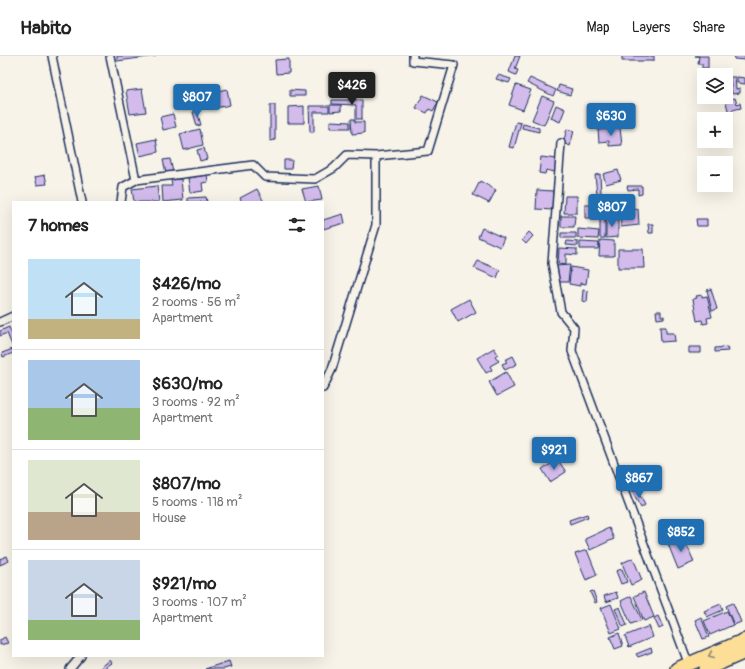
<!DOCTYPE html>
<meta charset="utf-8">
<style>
:root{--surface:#fff;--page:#f2f2f2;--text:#222;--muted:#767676;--line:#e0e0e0;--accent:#1f6fb2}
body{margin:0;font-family:Pangolin,sans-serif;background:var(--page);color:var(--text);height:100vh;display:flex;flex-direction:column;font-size:15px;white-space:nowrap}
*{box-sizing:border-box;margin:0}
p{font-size:13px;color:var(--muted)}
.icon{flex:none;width:22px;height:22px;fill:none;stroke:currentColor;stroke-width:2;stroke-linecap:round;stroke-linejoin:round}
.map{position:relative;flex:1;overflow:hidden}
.details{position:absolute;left:12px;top:145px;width:312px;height:456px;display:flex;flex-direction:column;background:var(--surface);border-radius:0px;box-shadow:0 4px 16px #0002}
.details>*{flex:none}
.controls{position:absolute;left:697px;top:12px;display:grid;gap:8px}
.controls a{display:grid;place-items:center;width:36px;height:36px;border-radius:0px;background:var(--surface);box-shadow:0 4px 16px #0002;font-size:20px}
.price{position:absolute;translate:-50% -34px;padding:0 9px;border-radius:4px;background:var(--accent);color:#fff;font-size:13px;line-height:26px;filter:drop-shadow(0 1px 2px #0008)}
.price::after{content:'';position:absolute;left:50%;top:24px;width:12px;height:9px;margin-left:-6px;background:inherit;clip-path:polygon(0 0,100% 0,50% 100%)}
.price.selected{background:#222;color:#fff}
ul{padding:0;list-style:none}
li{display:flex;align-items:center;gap:12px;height:100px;padding:0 16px}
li+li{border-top:1px solid var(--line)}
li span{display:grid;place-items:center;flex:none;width:112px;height:80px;border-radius:0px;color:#555}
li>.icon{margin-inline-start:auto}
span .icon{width:48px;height:48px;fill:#fffc;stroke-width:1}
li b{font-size:17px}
h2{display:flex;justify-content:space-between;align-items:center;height:48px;padding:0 16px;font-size:17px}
header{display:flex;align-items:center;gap:24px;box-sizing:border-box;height:56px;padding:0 20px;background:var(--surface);border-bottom:1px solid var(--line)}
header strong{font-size:19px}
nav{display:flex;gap:22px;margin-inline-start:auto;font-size:14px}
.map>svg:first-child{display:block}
.building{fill:#d3bcec;stroke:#1b2f5e}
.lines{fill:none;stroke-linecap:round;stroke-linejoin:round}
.street-casing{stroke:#1b2f5e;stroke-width:10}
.highway-casing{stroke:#1b2f5e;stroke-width:16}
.street{stroke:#f7f3e8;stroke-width:7}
.highway{stroke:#fcde96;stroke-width:13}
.oneway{stroke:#8c867a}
</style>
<header>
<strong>Habito</strong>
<nav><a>Map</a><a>Layers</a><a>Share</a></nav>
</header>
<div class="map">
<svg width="745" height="613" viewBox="0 0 745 613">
<rect width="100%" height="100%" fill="#f7f3e8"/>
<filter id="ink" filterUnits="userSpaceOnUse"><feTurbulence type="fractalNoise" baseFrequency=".025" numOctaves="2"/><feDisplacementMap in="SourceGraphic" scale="8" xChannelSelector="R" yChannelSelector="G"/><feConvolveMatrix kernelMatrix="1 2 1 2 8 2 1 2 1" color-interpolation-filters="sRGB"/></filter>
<g filter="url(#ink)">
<path class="building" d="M117,0H156L117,5Z
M515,0H520L515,13L518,14L516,19L509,16Z
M622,0H654V5H622Z
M695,0H708V12H702V8H698L699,0Z
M735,0H745V4L734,3Z
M289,3V17L276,18L275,4Z
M728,15L730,35H726V19H713L712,16Z
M498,19L511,23L509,27L496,23Z
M730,21H735L736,33L740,32V37L732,38Z
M737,21L745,22V28L737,27Z
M530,22L556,34L553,40L527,27Z
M516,29L531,34L523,54L509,49Z
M559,29L572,33L570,39L557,35Z
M142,33L146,56L130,58L126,35Z
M191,33V36H194L197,52L185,54L181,35Z
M227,33L230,49L210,53L208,37Z
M290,34L305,35V40H290Z
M423,39L438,46L433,55L429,53L427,57L416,52Z
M542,40L554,45L544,69L532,64Z
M730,41L731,43L735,42L737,48L740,47L741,52L732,54L733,57L729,58L725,43Z
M332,44H362V63H356V49L332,48Z
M270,49H275V84L270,85Z
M330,49H341V55L330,56Z
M556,49L565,53L560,66L551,62Z
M304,50V67H288V51Z
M309,50H329V56H314V76H310Z
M197,55L201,69L197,70L193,56Z
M173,58L176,71L163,74L160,61Z
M351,63H355V66H364V77L352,78Z
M330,65L350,66V72H330Z
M516,66L521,67L514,92L509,91Z
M523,68L539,72V76L522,72Z
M620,72L622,89L609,90V85L599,86L598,74Z
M200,73L203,89L184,94L180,78Z
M567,73L574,75L570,90L563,87Z
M156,83L158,96L140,100L137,87Z
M204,92L207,103L200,105L197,94Z
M541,101L557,103L555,116L546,114L545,118L539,117Z
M170,103L173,116L166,117L163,104Z
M284,104H292L291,113H284Z
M618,114L621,124L606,128L603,118Z
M600,118L601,137L597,138L595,119Z
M45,119L47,128L37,129L35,121Z
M207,119L208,126L202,127L203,135L190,137L188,122Z
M181,123L183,144L163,146L162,130H172L171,124Z
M480,125L496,134L489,147L473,139Z
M157,130L159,146H134L132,133Z
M319,130L322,144L306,146L302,133Z
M627,130H642V138L638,139V133L628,134Z
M257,133L264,146H242L240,142Z
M537,134L553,135V154L536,153Z
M565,140H577V157H564Z
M206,141L207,146H188V142Z
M598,145H605L604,162H600Z
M585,149H597V162H585Z
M638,153L639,169L621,171L620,155Z
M343,158L345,167L323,173V164Z
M561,160H575L574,171H561Z
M600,163H605V182H600Z
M606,163H618V181L606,182Z
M696,163H707V170H697Z
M648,168H653V177H649Z
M482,172L504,182L500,191L478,181Z
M578,173L599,175L598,183L578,182Z
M529,176L533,180L526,188L522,184Z
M561,177H576V182H561Z
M600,184L614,185V200H599Z
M567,185L578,186V190L566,189Z
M580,186L599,187L598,193H580Z
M559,192L577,193V199L566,198V209L558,208Z
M618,193H643L644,212H618Z
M478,205L500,214L497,222L474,212Z
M570,209L568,226H556V210Z
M571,211L588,214L586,228L580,227V230L569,228Z
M711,233L717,253L712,255L707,234Z
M583,234L588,235L587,246L582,245Z
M702,239V241L707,240L712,261L707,262L708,267L703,268L702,264L697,265L693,243L697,242L696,240Z
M469,243L476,256L458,266L451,253Z
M656,255H661V260H664V262L657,263Z
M9,271L13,281V292L7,277L0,280V275Z
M660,271H666V277H674L675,285L661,286Z
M689,291H701V297H689Z
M727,291L728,295L715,296V292Z
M494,292L498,298L495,300L499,305L490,310L492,314L486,317L477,302Z
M13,293V297L3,301L2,297Z
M513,300L517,308L505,314L502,308L507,306L505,304Z
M506,316L514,331L497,340L489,326Z
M558,404L566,416L550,426L542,413Z
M637,434L645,449L641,452L632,436Z
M587,458L588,461L570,468L569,464Z
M609,472L614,483L590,494L585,483Z
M684,482L694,506L678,513L668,488Z
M587,494L597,519L586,524L575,498Z
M7,500L9,505L0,509V503Z
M633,502L642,524L631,529L622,507Z
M622,513L627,526L621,528L616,515Z
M593,535L597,546L595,547L590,536Z
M616,536L618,542L606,546L604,540Z
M644,536L654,561L644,565L634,540Z
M631,540L642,564L631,568L621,545Z
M733,547L741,566L734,569L726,550Z
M611,548L621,573L611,577L601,552Z
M721,548L723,554L707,561L704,555Z
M620,551L627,569L623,571L615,553Z
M727,555L733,569L710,579L704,565Z
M658,560L663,571L659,573L654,562Z
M701,561L709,581L703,583L695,564Z
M649,570L653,581L629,591L625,580Z
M619,577L623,590L615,593L610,581Z
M5,581L8,587L0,589V584Z
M651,592L652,596L638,601L636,598Z
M110,604L112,607L106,611L107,613H101L100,612Z
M229,605L231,611L224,613H205Z"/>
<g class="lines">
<g class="street-casing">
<path id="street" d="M52,0L82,146
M110,0L136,124
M561,87L552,207L561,256L574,272L572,295L689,609
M121,146L123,131L136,124L253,109L265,121L315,123L334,112L347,99L376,100L428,95L454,9L413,5V0
M0,266L13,260
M323,332L332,313L376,169V100
M70,613L81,600"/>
</g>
<g class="highway-casing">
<path id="highway" d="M677,613L745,584
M706,613L745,596"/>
</g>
<use href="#street" class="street"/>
<use href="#highway" class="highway"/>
</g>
<defs><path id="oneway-chevron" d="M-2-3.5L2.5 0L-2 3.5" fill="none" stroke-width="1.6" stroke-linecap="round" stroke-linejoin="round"/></defs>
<use class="oneway" href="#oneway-chevron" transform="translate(711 599) rotate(157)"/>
</g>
</svg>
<div class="controls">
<a><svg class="icon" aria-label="layers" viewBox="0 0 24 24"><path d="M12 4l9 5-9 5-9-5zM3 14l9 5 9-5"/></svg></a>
<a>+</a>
<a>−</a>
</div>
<b class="price selected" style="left:352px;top:50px">$426</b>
<b class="price" style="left:197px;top:62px">$807</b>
<b class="price" style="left:611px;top:81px">$630</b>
<b class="price" style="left:612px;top:172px">$807</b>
<b class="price" style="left:554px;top:415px">$921</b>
<b class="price" style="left:639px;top:443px">$867</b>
<b class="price" style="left:681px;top:497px">$852</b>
<section class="details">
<h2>7 homes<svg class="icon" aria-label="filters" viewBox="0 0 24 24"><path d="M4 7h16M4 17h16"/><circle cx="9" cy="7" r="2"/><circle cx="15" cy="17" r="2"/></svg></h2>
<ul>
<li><span style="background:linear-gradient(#bfe0f5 75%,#c2b280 0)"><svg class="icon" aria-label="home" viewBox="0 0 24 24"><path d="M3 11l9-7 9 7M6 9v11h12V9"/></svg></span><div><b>$426/mo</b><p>2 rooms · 56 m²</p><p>Apartment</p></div></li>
<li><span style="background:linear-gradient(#a9c7e8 60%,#8fb573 0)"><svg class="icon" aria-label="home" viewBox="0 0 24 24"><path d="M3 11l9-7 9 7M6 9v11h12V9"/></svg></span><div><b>$630/mo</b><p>3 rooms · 92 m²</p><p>Apartment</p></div></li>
<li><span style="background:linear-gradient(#dfe7d0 65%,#b9a48a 0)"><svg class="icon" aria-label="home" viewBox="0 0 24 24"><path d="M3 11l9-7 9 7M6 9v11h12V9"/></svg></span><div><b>$807/mo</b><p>5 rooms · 118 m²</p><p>House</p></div></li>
<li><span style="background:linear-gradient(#c9d6e8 75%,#8fb573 0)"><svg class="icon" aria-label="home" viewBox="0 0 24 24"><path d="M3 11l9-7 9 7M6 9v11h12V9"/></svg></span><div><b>$921/mo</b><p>3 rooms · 107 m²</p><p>Apartment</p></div></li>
</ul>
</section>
</div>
